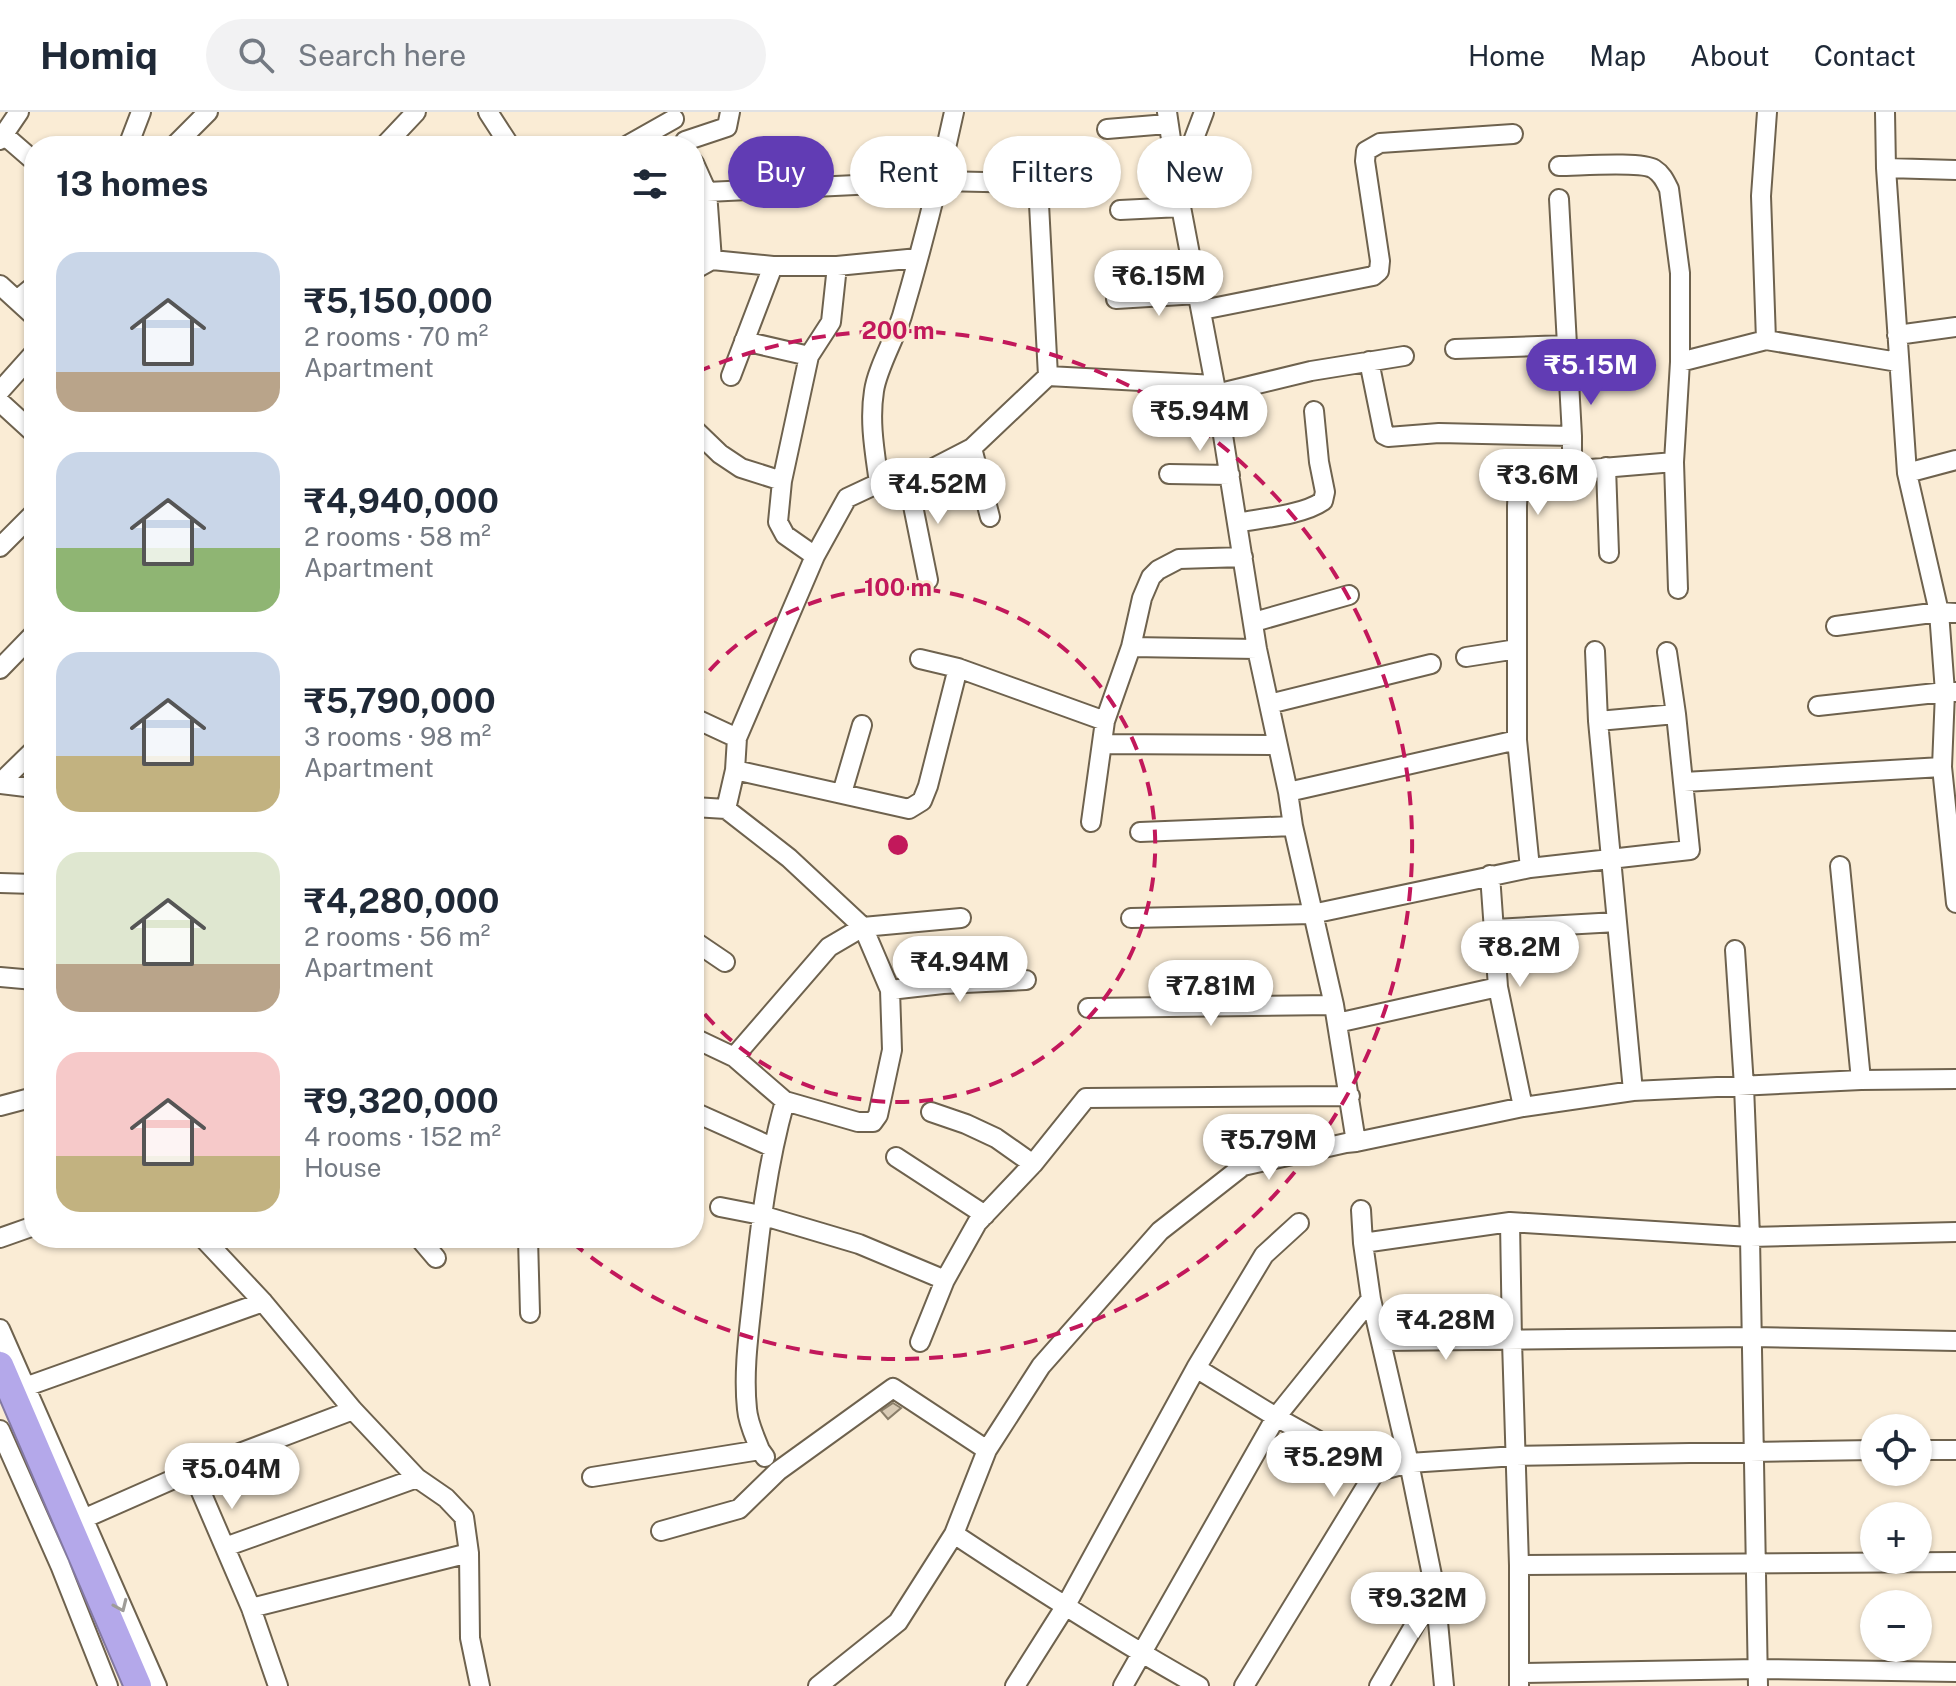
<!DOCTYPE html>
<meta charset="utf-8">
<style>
:root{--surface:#fff;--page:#f2f2f3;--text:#1f2937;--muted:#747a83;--line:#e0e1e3;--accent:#613cb4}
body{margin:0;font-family:"Public Sans",sans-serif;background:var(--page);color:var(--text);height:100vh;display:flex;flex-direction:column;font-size:30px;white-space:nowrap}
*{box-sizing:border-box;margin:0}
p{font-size:26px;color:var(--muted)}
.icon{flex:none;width:44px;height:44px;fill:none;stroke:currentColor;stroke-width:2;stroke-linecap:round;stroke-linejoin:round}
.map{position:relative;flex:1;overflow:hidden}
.sheet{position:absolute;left:24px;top:24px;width:680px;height:1112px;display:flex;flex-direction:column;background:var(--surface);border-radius:32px;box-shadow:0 2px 6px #0004}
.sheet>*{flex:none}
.top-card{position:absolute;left:728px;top:24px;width:760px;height:72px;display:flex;gap:16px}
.fabs{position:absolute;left:1860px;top:1302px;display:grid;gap:16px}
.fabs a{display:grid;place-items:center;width:72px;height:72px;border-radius:50%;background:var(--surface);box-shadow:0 2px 6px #0004;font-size:40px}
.price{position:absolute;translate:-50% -68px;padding:0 18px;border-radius:28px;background:#fff;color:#222;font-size:26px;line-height:52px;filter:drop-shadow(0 2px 4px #0008)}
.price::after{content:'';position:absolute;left:50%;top:48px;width:24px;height:18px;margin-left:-12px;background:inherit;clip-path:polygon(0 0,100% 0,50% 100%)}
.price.on{background:var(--accent);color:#fff}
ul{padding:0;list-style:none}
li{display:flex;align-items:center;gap:24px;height:200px;padding:0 32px}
li span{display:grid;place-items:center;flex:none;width:224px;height:160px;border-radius:24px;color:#555}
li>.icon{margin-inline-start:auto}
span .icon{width:96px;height:96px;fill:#fffc;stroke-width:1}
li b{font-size:34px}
h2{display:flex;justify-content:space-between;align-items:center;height:96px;padding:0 32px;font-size:34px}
.chip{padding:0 28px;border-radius:36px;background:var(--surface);box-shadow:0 2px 6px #0004;font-size:28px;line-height:72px}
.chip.on{background:var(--accent);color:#fff}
header{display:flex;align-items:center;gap:48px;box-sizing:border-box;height:112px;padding:0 40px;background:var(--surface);border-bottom:2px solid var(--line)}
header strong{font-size:38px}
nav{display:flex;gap:44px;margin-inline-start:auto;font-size:28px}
.search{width:560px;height:72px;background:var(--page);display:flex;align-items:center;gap:20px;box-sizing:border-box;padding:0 28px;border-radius:44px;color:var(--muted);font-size:30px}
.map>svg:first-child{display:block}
.building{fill:#d9cbb5;stroke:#8a7e69;stroke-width:2}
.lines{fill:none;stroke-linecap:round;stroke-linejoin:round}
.minor-casing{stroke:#6e624e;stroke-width:22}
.highway-casing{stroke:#8379a2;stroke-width:30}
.minor{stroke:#fff;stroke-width:18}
.highway{stroke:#b4a8ea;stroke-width:26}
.oneway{stroke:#9e9c98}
.ring{fill:none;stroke:#c2185b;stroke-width:4;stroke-dasharray:14 10}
.centre{fill:#c2185b;stroke:#faecd5;stroke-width:4}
.ring-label{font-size:24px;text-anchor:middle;font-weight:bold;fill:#c2185b;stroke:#faecd5;stroke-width:6;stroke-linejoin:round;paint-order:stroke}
</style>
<header>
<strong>Homiq</strong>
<div class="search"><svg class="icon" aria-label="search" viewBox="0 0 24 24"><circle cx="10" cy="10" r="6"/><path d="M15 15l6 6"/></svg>Search here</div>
<nav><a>Home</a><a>Map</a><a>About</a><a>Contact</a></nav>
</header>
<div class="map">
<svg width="1956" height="1574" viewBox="0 0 1956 1574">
<rect width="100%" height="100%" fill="#faecd5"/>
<path class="building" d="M893,1291L901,1296L888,1307L881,1299Z"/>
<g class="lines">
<g class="minor-casing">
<path id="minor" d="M488,0L510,34
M1167,0L1181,95L1215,273L1257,537L1288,680L1293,714L1334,893L1356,1030
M1767,0L1761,84L1766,228L1898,250
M1885,0L1886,56L1907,361L1939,500L1945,580L1942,655L1956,791
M1107,17L1167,12
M4,23L34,49
M0,28L19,0
M685,29L727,15L730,0
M128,34L141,0
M174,34L208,0
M384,34L416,0
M626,34L674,7
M694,51L707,80L712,148
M1559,54C1579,54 1641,49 1654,57C1662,62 1665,69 1669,77L1680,161V250
M1886,56L1956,58
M1178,69L1204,0
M707,80L939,69L1024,71L1034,80L1039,92L1048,264L1215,273
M1559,87L1572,324V359
M1120,98L1181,95
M694,158L712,148L773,154H837L918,146
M0,173L34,204
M1116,187L1198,182
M17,188L34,174
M1202,198L1373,164L1379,159L1380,149L1365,49L1366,39L1380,31L1513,22
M1897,223L1956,215
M744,229L809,244
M1455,237L1566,233
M1369,249L1384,323L1388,325L1439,321L1572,324
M731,264L773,154
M0,279L34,241
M1216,282L1311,259L1404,244
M0,290L34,321
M694,317L720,342L741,356L782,369
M972,336L990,405
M1674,350L1678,477
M1606,355L1609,441
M1907,361L1956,348
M1169,362L1230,363
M908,369L928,468
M879,371C875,341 869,310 874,279C877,257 895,226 902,204C922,136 939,69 954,0
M1237,411C1263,406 1303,403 1323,389L1325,380L1319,350L1314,299
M0,435L34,401
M815,444L785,423L778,410L782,369L809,244L831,210L837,154
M1254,510L1349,483
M1836,514L1939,500L1956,501
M1131,535L1257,537
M1595,539L1598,609L1633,979
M1466,545L1517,537
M958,556L1105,609
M0,557L34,522
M1269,592L1431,552
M1818,594L1945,580H1956
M694,606L737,626
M1598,609L1676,602
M1103,632L1276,633
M735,658L909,697L922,689L928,674L958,556L920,547
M1684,670L1942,655
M0,671L34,638
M0,672L34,676
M1288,680L1517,628
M842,681L862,613
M694,695L726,697L789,746L863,815L890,878L892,938L878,1003L873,1010H858L785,989L734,945L694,926
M726,697L735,658L737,626L815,444L847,386L879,371L908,369L972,336L1048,264
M1091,710L1105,609L1131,535L1142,486L1151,465L1158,458L1179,447L1243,445
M1140,720L1293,714
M1840,754L1861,968
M1530,756L1517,628V394C1518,377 1517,372 1531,362L1674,350L1680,250L1766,228
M1490,763L1498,875L1523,995
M0,771L34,772
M1131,806L1312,802L1530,756L1690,738L1676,602L1667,540
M1495,817L1617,810
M694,829L725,850
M1735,838L1744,974L1750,1125L1758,1574
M0,865L34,868
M890,878L943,872L1026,868
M1088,896L1334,893
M1337,911L1498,875
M734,945L829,835L863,815L961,806
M0,994L34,985
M694,1000L772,1035
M931,1000L966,1012L996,1026L1033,1052
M896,1045L985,1103
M720,1095L761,1103L859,1132L945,1168
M1361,1098L1363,1131L1371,1187L1409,1351L1435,1478L1444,1574
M1510,1110L1512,1229L1519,1453V1574
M0,1126L34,1114
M203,1126L263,1190L353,1298L417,1366L446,1386L464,1405L469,1441L470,1526L480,1574
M419,1126L436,1146
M528,1126L530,1201
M1363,1131L1510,1110L1750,1125L1956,1120
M0,1217L157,1574
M1381,1229L1752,1225L1956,1229
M920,1230L945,1168L977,1111L1033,1052L1086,986L1350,984
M1196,1256L1276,1305L1375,1360
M25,1275L263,1190
M0,1318L60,1453L108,1574
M760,1338C755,1325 748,1311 747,1297C743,1259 749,1220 753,1182C760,1115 767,1053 785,989
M1918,1338H1956
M592,1365L760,1338L765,1345
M83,1407L192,1359
M661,1419L739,1397L778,1359L893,1276L987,1338
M954,1422C1034,1475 1115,1527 1199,1574
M225,1435L417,1366
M1519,1453L1956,1450
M251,1496L469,1441
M1519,1561L1758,1557L1956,1560
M278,1574L251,1496L192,1359L353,1298
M818,1574L898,1510L954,1422L987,1338L1041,1254L1160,1119L1243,1054L1346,1031L1356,1030L1523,995L1633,979L1861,968L1956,967
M1015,1574L1065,1495L1196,1256L1264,1143L1299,1111
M1123,1574L1276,1305L1371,1187
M1244,1574L1375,1360L1409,1351L1516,1344L1874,1338
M1379,1574L1435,1478"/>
</g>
<g class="highway-casing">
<path id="highway" d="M0,1253L138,1574"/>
</g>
<use href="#minor" class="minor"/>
<use href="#highway" class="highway"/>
</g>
<defs><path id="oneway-chevron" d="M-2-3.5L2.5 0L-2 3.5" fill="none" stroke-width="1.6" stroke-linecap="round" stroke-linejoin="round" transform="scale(2)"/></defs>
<use class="oneway" href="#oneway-chevron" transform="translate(121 1494) rotate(66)"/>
<g class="ring">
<path d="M694 577A257 257 0 1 1 694 889"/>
<path d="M697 260A514 514 0 1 1 568 1127"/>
</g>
<circle cx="898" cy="733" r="12" class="centre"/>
<g class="ring-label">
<text x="898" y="227">200 m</text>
<text x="898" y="484">100 m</text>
</g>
</svg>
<div class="fabs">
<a><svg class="icon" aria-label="locate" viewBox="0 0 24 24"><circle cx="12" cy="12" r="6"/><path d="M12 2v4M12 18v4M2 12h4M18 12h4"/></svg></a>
<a>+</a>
<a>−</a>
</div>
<b class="price" style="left:1159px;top:206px">₹6.15M</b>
<b class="price on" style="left:1591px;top:295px">₹5.15M</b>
<b class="price" style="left:1200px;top:341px">₹5.94M</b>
<b class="price" style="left:1538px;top:405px">₹3.6M</b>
<b class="price" style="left:938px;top:414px">₹4.52M</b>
<b class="price" style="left:1520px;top:877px">₹8.2M</b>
<b class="price" style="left:960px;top:892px">₹4.94M</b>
<b class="price" style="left:1211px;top:916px">₹7.81M</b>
<b class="price" style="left:1269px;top:1070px">₹5.79M</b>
<b class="price" style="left:1446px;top:1250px">₹4.28M</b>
<b class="price" style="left:1334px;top:1387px">₹5.29M</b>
<b class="price" style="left:232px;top:1399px">₹5.04M</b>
<b class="price" style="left:1418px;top:1528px">₹9.32M</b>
<div class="top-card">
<a class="chip on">Buy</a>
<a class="chip">Rent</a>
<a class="chip">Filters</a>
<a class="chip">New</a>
</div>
<section class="sheet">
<h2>13 homes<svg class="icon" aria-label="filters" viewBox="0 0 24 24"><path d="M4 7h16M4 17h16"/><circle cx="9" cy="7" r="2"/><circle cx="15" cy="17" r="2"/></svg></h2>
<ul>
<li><span style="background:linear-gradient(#c9d6e8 75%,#b9a48a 0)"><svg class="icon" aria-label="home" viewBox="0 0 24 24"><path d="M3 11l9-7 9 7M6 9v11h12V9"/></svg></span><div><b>₹5,150,000</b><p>2 rooms · 70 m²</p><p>Apartment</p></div></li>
<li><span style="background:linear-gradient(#c9d6e8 60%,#8fb573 0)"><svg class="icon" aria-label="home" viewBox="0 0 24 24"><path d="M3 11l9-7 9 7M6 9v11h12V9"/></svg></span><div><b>₹4,940,000</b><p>2 rooms · 58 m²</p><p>Apartment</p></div></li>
<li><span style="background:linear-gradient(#c9d6e8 65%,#c2b280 0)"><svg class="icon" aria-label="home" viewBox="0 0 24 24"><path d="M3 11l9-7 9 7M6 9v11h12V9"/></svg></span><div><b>₹5,790,000</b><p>3 rooms · 98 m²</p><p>Apartment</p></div></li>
<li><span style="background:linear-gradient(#dfe7d0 70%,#b9a48a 0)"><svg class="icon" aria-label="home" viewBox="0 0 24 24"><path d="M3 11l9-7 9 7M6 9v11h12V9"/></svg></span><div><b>₹4,280,000</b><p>2 rooms · 56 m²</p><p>Apartment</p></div></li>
<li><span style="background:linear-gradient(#f6c9c9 65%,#c2b280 0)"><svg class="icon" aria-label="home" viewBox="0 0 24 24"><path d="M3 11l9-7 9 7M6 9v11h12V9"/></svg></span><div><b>₹9,320,000</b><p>4 rooms · 152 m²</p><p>House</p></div></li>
</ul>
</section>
</div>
